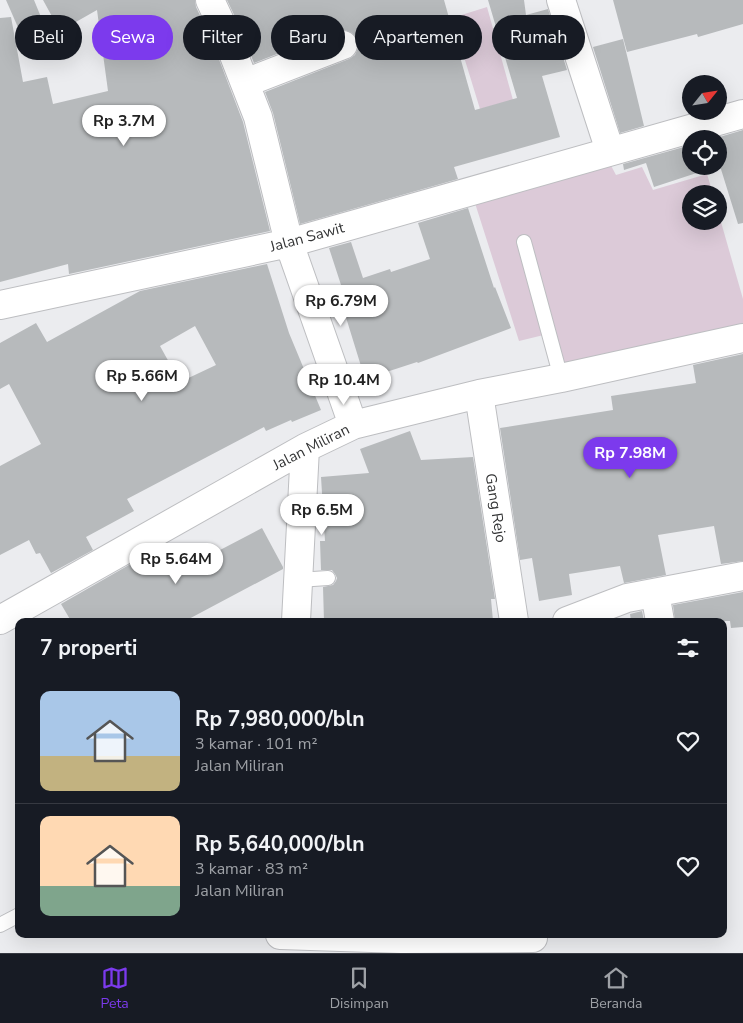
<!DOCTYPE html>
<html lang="id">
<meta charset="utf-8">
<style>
:root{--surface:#171b24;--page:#242831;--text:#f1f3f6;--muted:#9ea1a6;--line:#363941;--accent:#7c3aed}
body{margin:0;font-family:"Nunito Sans",sans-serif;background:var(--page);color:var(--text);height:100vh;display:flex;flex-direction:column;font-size:19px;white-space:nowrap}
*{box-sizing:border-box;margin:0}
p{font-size:16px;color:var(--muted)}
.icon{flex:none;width:28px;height:28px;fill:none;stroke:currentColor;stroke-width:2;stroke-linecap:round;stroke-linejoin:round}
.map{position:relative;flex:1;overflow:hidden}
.details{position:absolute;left:15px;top:618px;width:712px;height:320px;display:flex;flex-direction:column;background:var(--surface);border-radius:10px;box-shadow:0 5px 20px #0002}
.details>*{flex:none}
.hud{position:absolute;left:15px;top:15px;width:714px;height:45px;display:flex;gap:10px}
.needle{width:32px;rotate:60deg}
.fabs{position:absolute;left:682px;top:75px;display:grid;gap:10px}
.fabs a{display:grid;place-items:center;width:45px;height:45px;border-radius:50%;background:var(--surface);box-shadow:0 5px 20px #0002;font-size:25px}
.price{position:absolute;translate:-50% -42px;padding:0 11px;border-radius:18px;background:#fff;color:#222;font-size:16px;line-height:32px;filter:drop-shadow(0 1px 2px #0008)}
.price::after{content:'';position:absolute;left:50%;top:30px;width:15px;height:11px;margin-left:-8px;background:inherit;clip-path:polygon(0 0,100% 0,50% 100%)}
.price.on{background:var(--accent);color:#fff}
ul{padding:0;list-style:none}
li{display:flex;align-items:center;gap:15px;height:125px;padding:0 25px}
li+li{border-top:1px solid var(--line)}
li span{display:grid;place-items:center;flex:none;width:140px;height:100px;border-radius:10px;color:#555}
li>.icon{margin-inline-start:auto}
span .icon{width:60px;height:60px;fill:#fffc;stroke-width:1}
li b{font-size:21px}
h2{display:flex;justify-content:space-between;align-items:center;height:60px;padding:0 25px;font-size:21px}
.tag{padding:0 18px;border-radius:22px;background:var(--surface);box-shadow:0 5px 20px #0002;font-size:18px;line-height:45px}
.tag.on{background:var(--accent);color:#fff}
.tabs{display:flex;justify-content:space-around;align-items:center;height:70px;border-top:1px solid var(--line);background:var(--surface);font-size:14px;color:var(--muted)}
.tabs a{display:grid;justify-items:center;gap:2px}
.tabs .on{color:var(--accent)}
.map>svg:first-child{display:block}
.green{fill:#dccad8}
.building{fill:#b7babc;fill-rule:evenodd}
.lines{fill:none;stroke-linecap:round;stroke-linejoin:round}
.lane-casing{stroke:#bdbec1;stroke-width:16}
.street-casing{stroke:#bdbec1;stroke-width:30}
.lane{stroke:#fff;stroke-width:14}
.street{stroke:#fff;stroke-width:28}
.labels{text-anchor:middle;stroke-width:4;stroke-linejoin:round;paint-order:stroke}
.street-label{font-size:15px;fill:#343536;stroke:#fff}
</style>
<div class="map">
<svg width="743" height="953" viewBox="0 0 743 953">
<rect width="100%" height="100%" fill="#ebecef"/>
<path class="green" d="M487,7L513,100L480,109L452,18Z
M608,160L616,175L642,167L653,190L707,174L713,194H691V221H719V215L743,299V329L563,364L552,333L519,341L474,200Z"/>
<path class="building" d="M6,0H34L43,22L20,32Z
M43,0H195L196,7L210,36L243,122L270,231L69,274L68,264L0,282V18L11,17L23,82L47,77L53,104L108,91L97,10L60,31Z
M227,0H444L475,110L517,98L488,0H524L526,15L548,9L567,70L542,76L560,137L454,167L458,179L300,224L273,113L265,92L349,59L355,55L358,48V40L352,33L345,30H338L254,63L238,23Z
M613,0H743V24L698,37L697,34L627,52Z
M623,39L644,126L620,133L593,47Z
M743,130V223L738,224L720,166H719V139H713Z
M691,145V166H718L654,187L646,163L624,170L623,164Z
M468,208L494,288L495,287L511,328L418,363L417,362L365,379L344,311L336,314L329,293L342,288L329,248L351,242L363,278L390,269L391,272L430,259L418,223Z
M267,264L289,333L321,410L292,422L291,420L266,431L264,427L127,499L134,511L86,537L93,550L51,573L40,553L36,554L29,540L0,555V466L41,444L9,384L0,389V343L36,323L47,342L140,291ZM195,326L216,365L180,382L160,346Z
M743,354V561L721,564L714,526L658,535L666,575L624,583L620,566L569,574L572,595L539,601L532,558L520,560L500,428L613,410L611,396L696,383L693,365Z
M410,431L421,460L473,457L495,599H491L493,621H455V619L421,621H324L323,587L333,585L336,581L337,578L335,574L332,570H321L320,541H325L321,477L369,473L360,449Z
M262,528L283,567V569L185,621H71L61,604L162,546L176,573Z
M743,592V627L731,628L730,621H675L673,605Z
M642,611L644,621H631L630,614Z"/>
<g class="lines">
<g class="lane-casing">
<path id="lane" d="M524,242L561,378
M298,580L328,578
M0,925L19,915"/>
</g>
<g class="street-casing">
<path id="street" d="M210,0L224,30L258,117L289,243L353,425
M561,0L610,151
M245,83L343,45
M0,305L289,243L743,114
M479,394L514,621
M655,593L660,621
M0,620L305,448L353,425L479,394L561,378L743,338
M296,621L305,448
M567,621L627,598L743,576
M280,935L402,939L533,938"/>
</g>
<use href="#lane" class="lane"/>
<use href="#street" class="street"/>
</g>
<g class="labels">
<g class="street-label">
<text transform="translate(307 237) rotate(-15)" y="5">Jalan Sawit</text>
<text transform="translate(311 447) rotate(-27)" y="5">Jalan Miliran</text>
<text transform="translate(496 508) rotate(81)" y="5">Gang Rejo</text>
</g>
</g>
</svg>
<div class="fabs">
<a><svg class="needle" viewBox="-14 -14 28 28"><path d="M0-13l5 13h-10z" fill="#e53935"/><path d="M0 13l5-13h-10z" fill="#9ea1a6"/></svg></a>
<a><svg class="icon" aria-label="locate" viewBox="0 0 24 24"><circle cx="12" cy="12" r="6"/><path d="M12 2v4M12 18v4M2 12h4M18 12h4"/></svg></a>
<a><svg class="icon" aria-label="layers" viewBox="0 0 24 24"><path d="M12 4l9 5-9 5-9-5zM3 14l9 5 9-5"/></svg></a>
</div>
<b class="price" style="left:124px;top:147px">Rp 3.7M</b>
<b class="price" style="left:341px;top:327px">Rp 6.79M</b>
<b class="price" style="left:142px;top:402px">Rp 5.66M</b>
<b class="price" style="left:344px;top:406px">Rp 10.4M</b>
<b class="price on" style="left:630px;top:479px">Rp 7.98M</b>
<b class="price" style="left:322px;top:536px">Rp 6.5M</b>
<b class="price" style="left:176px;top:585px">Rp 5.64M</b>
<div class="hud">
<a class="tag">Beli</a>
<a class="tag on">Sewa</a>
<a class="tag">Filter</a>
<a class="tag">Baru</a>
<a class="tag">Apartemen</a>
<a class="tag">Rumah</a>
</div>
<section class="details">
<h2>7 properti<svg class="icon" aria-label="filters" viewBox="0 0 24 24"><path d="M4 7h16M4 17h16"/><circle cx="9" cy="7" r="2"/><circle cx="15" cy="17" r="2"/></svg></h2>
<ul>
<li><span style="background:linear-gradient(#a9c7e8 65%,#c2b280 0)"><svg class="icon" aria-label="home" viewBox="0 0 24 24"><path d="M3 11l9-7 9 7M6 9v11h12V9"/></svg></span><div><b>Rp 7,980,000/bln</b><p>3 kamar · 101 m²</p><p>Jalan Miliran</p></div><svg class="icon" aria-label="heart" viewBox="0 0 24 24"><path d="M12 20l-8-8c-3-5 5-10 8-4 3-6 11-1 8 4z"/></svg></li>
<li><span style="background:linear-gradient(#ffd9b3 70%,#7fa58c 0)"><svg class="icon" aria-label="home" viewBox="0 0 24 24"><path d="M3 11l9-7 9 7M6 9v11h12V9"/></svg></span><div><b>Rp 5,640,000/bln</b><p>3 kamar · 83 m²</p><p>Jalan Miliran</p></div><svg class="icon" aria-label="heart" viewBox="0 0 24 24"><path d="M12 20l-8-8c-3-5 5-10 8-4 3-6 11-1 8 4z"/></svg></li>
</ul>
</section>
</div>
<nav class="tabs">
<a class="on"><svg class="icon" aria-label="map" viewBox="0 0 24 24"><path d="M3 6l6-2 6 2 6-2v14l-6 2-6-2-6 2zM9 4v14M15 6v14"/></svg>Peta</a>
<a><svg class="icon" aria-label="saved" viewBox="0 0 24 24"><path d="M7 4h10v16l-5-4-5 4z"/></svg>Disimpan</a>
<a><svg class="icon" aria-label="home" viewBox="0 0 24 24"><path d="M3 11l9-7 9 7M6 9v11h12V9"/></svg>Beranda</a>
</nav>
